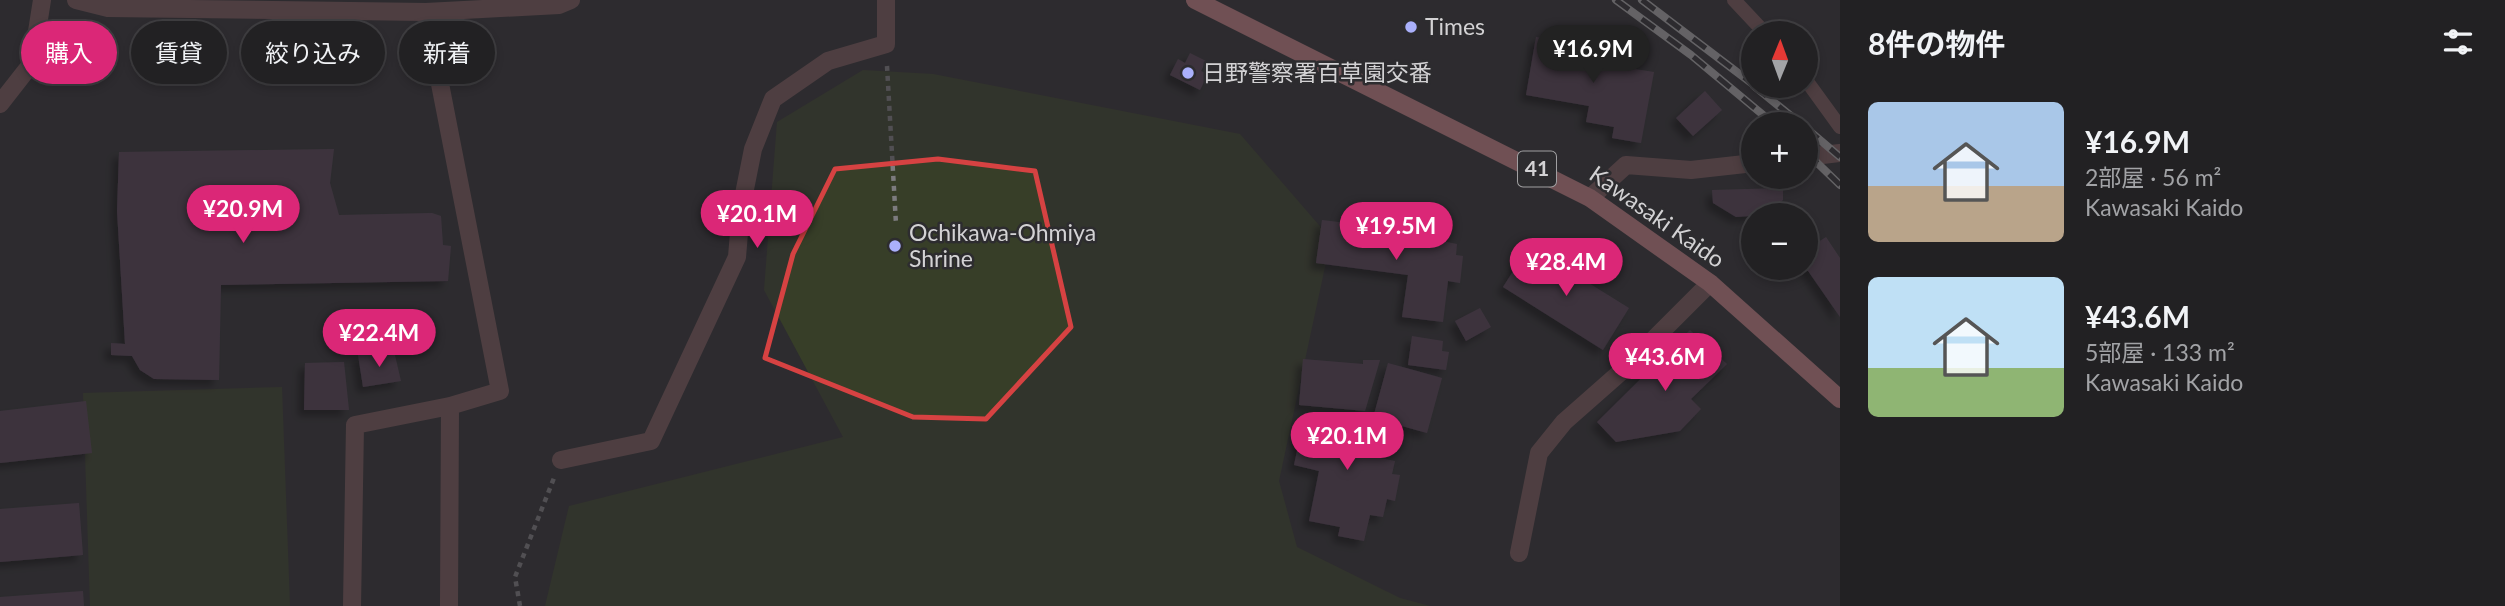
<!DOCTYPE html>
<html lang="ja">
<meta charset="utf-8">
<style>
:root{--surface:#222123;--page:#2a292b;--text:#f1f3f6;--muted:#a2a3a6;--line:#3f3e41;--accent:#db2777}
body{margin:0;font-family:Lato,"Noto Sans JP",sans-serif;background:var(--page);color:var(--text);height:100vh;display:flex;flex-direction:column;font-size:26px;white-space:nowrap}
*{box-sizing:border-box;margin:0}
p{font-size:23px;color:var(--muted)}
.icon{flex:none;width:38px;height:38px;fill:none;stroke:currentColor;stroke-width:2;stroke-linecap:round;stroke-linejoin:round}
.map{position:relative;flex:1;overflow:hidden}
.drawer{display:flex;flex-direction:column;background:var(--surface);width:665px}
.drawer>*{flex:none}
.top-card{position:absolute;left:21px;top:21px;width:665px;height:63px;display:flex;gap:14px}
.needle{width:46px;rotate:1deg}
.buttons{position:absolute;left:1741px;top:21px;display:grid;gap:14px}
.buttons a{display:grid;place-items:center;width:77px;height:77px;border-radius:50%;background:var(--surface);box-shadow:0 4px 10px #0003,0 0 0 2px var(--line);font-size:35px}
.price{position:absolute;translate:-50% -60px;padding:0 16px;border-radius:24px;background:var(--accent);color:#fff;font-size:23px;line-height:46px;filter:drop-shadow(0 2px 4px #0008)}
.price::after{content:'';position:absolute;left:50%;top:42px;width:21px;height:16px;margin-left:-10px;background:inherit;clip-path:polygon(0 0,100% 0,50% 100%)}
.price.active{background:#222;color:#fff}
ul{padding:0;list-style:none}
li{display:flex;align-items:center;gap:21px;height:175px;padding:0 28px}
li span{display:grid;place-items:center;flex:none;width:196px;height:140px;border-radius:10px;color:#555}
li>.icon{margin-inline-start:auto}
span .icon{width:84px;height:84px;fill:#fffc;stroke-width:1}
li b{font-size:30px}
h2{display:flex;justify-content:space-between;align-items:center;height:84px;padding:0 28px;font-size:30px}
.pill{padding:0 24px;border-radius:32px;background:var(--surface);box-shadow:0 4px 10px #0003,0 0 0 2px var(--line);font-size:24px;line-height:63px}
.pill.active{background:var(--accent);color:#fff}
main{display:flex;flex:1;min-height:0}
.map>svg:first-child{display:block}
.green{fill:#373e28}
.building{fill:#513d50;filter:url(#shadow)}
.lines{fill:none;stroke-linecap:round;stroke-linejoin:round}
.path{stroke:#7c7b7e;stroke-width:4.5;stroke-dasharray:5 5;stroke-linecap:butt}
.lane{stroke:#775558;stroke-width:14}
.street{stroke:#775558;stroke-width:18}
.primary{stroke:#c07c82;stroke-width:18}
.rail-casing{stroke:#a6a5a7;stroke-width:8}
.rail{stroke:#2d2c2f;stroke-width:5;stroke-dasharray:16;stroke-linecap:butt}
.marked{fill:none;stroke:#d64242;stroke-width:5;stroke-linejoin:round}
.poi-dot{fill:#aab0fb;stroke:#2d2c2f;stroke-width:2.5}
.labels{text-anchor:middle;stroke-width:5;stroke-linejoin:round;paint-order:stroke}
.shield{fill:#2d2c2f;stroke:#a1a0a2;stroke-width:2}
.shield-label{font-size:21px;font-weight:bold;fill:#d3d2d4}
.poi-label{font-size:23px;fill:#d3d2d4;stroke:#2d2c2f;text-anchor:start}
.street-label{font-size:23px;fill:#d3d2d4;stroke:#2d2c2f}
</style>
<main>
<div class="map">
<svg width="1840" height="606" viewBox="0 0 1840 606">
<defs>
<filter id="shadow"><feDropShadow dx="-6" dy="6" stdDeviation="3.5" flood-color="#0009"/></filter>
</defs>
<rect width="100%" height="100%" fill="#2d2c2f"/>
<path class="green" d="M863,70L933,74L1240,134L1331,239L1279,481L1297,547L1400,598L1430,606H545L569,506L843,437L764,290L777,122Z
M282,387L290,606H90L83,393Z"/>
<path class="building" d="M1536,37L1611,50L1608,65L1623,67L1626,51L1637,53L1635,69L1654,72L1641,143L1612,138L1614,127L1586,122L1589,106L1526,95Z
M1190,53L1206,61L1201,71L1208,74L1200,90L1170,75L1178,59L1185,63Z
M1705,91L1722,110L1693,136L1676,118Z
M334,149L330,183L339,215L432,213L441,216L443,245L451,246L448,281L221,285L219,380L154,379L140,370L132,356L111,355V343L125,344L117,211L119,152Z
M1783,188V200L1765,215L1736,217L1713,203L1712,190Z
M1322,220L1413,231L1412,235L1457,244L1456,255L1463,256L1460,283L1448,281L1443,322L1402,317L1408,275L1316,263Z
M1826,237L1840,258V317L1806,268V250Z
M1529,246L1629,308L1603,350L1503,287Z
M1480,308L1491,327L1466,341L1455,321Z
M1690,330L1727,364L1691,399L1701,409L1680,431L1616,442L1597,422Z
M1412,336L1443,341L1442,351L1449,352L1446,370L1408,365Z
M394,351L401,381L363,387L358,355Z
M1303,359L1363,364V360H1380L1365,411L1299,405Z
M344,362L349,410H304L305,363Z
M1388,363L1442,378L1427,433L1373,418Z
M86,401L92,453L0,463V411Z
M1305,413L1333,418L1335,414L1370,421L1369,426L1386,429L1380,458L1395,461L1392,474L1400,475L1395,501L1387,499L1383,517L1370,515L1364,541L1338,536L1340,527L1309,521L1319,471L1294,465Z
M79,503L83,555L0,562V509Z
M83,591L84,606H0V597Z"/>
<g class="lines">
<path class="path" d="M887,66L896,224
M520,606L515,577L554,478"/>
<path class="lane" d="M1734,0L1765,33
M1806,80L1840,127"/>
<path class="street" d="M76,0L108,8L426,12L559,5L571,0
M0,104L32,63L42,0
M1806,157L1840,153
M1590,198L1626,165L1691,170L1754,163
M561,460L651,441L737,257L741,209L753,149L773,99L828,61L886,44V0
M1519,553L1539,453L1564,422L1623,370L1710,283
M352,606L355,425L450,406L500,391L426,12
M449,606L450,406"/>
<path class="primary" d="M1195,0L1590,198L1710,283L1840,399"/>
<g class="rail-casing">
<path id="rail" d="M1616,0L1691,55L1774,124
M1642,0L1754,85
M1754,86L1801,124
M1806,128L1840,157
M1806,152L1840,185"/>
</g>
<use href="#rail" class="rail"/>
</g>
<path d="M0 0H1840V606H0ZM938,159L1035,171L1071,327L986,419L913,417L765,358L793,254L835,169Z" fill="#2d2c2f" fill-opacity=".55" fill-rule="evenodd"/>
<path class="marked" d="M938,159L1035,171L1071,327L986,419L913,417L765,358L793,254L835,169Z"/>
<g class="poi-dot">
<circle cx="1411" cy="27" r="7"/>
<circle cx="1188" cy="73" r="7"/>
<circle cx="895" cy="246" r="7"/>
</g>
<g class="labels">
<rect class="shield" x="1518" y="151.5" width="38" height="35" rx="5"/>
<g class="shield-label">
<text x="1537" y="176">41</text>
</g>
<g class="poi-label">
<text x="1425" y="35">Times</text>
<text x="1202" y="81">日野警察署百草園交番</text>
<text x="909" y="241">Ochikawa-Ohmiya<tspan x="909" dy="26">Shrine</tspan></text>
</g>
<g class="street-label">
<text transform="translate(1657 217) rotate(35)" y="8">Kawasaki Kaido</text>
</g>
</g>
</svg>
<div class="buttons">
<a><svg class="needle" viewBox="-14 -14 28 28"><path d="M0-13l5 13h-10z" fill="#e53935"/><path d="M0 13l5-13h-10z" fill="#a2a3a6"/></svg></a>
<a>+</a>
<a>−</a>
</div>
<b class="price active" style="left:1593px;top:85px">¥16.9M</b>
<b class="price" style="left:243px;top:245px">¥20.9M</b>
<b class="price" style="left:757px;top:250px">¥20.1M</b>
<b class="price" style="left:1396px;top:262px">¥19.5M</b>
<b class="price" style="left:1566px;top:298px">¥28.4M</b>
<b class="price" style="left:379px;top:369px">¥22.4M</b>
<b class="price" style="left:1665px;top:393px">¥43.6M</b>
<b class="price" style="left:1347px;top:472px">¥20.1M</b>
<div class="top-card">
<a class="pill active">購入</a>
<a class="pill">賃貸</a>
<a class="pill">絞り込み</a>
<a class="pill">新着</a>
</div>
</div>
<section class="drawer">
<h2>8件の物件<svg class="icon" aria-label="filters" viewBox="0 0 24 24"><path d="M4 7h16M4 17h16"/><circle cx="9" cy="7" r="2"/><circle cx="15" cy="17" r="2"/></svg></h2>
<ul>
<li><span style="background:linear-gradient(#a9c7e8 60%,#b9a48a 0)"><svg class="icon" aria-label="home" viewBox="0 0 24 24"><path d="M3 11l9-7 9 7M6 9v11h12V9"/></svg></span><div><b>¥16.9M</b><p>2部屋 · 56 m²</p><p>Kawasaki Kaido</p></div></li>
<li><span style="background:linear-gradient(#bfe0f5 65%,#8fb573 0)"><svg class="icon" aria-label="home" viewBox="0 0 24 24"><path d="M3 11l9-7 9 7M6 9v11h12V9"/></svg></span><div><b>¥43.6M</b><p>5部屋 · 133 m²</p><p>Kawasaki Kaido</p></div></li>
</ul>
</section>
</main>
